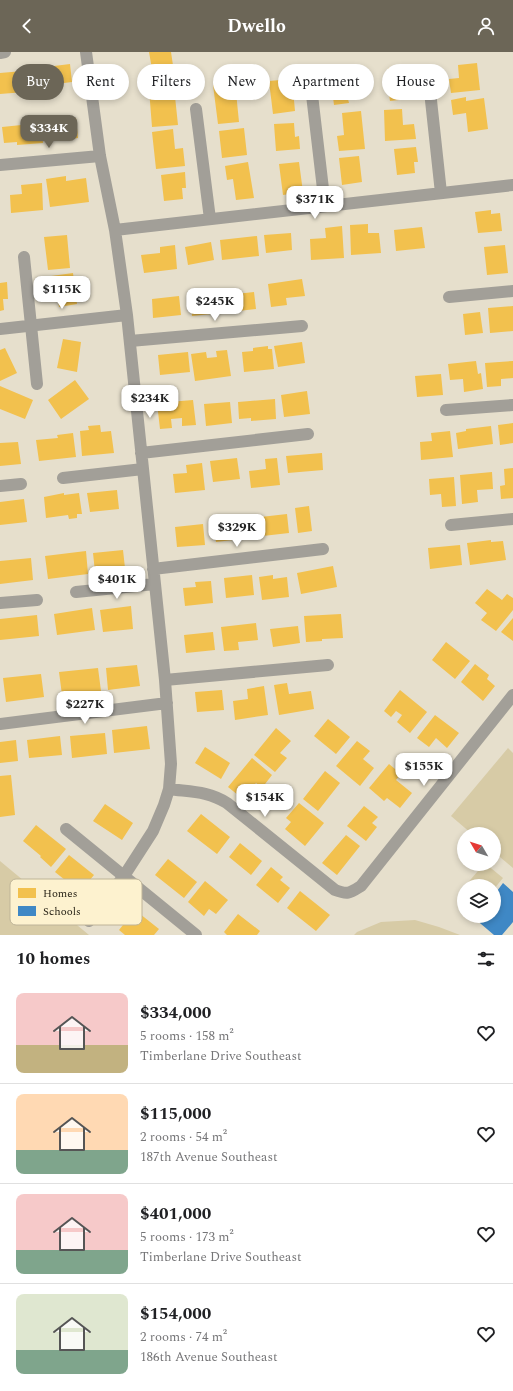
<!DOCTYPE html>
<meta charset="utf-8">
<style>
:root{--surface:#fff;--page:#f6f6f6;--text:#202124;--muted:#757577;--line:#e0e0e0;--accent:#6c6657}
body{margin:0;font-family:Spectral,serif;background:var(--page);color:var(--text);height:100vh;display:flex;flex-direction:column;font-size:15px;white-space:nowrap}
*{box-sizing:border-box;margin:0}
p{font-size:13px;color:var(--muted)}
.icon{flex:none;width:22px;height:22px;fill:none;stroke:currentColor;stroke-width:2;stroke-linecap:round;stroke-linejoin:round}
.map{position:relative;height:883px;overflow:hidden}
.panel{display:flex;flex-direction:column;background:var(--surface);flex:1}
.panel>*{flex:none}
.banner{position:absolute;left:12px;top:12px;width:489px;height:36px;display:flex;gap:8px}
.needle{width:26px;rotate:309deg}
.tools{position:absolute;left:457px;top:775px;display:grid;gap:8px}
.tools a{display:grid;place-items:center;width:44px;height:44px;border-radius:50%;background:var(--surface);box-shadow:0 2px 6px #0003;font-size:20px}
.price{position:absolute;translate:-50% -34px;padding:0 9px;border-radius:8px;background:#fff;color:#222;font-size:13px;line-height:26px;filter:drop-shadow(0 1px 2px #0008)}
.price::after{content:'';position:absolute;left:50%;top:24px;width:12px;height:9px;margin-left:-6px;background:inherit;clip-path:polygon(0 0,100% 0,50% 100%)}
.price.on{background:var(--accent);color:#fff}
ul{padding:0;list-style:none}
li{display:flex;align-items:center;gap:12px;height:100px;padding:0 16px}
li+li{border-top:1px solid var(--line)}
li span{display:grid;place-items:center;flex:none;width:112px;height:80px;border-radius:8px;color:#555}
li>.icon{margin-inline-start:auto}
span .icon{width:48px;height:48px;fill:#fffc;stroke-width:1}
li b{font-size:17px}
h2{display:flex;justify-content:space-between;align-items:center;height:48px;padding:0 16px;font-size:17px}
.pill{padding:0 14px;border-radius:18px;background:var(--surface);box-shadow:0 2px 6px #0003;font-size:14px;line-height:36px}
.pill.on{background:var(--accent);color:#fff}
header{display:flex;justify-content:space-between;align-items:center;height:52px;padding:0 16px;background:var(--accent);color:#fff;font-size:18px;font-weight:700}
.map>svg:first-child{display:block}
.green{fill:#d7cba6}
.homes{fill:#f2c14e}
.schools{fill:#3f88c5}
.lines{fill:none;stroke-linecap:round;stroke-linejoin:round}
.street{stroke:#a29f98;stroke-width:12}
.key{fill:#fdf2cf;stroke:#beb498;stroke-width:1}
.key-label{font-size:11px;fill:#2a2518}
</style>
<header><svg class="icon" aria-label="back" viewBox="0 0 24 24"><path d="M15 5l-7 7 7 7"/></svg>Dwello<svg class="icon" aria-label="person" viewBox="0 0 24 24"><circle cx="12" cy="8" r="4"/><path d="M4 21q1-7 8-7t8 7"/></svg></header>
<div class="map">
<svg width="513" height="883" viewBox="0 0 513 883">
<rect width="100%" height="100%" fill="#e6dfcc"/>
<path class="green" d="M508,696L513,701V816L494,800V782H472L451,764Z
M0,809L89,883H0Z
M484,812H486L503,826L494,837V834H465Z
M415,868L439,875L460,883H354L357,880L381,870Z"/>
<path class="homes" d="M149,0H171L174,20L153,23Z
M477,11L480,38L451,41L449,27L459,26L458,13Z
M70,12L72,30L32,35L30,17Z
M406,14L409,34H406L408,47L390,49L388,35H390L388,16Z
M23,19L25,40L0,42V21Z
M360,19L363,46L348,47L349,51L334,53L332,38L343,36L341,21Z
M292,27L295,59L273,62L269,29Z
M235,30L239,70L218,72L213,33Z
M174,35L178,73L152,75L149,37Z
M466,45V49L484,46L488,77L468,80L466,61L453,63L451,48Z
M402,57L403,73L414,72L416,87L385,89L384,58Z
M361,59L365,97L339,99L337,84L344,83L342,61Z
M76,66L78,86L49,89L47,69Z
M41,71L43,91L17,93V90L4,91L2,75Z
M294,71L295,85L299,84L300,97L276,99L274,72Z
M244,76L247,103L222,106L219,79Z
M173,77L175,97L183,96L185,114L156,117L152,80Z
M416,95L418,110H414L415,121L397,123L394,97Z
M359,104L362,130L342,133L339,106Z
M248,110L254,146L236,148L233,127L227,128L225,114Z
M299,110L303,140L283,143L279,112Z
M185,120L186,136H182L183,147L164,149L161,123Z
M66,124V129L86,126L89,150L50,155L46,127Z
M42,131L43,158L11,161L10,143L22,142L21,133Z
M491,158V162L500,161L502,179L478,181L475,160Z
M368,172V181H379L381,201L351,203L350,173Z
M342,174L344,206L311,208L310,187L326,186L325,176Z
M422,175L425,196L396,199L394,178Z
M291,181L292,198L266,201L264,183Z
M67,183L70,216L48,218L44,185Z
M257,184L259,204L222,208L220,188Z
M211,190L214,208L188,213L185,195Z
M175,193L177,217L144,221L141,203L160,201V195Z
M505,193L508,221L487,223L484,195Z
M73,221L77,252L59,255L57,242L47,243L44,225Z
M302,227L305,244L286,246L287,253L271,255L268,232Z
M7,230L8,247H3L4,258L0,259V231Z
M254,240L256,257L229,260L227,243Z
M220,243L221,261L192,264L190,246Z
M179,244L181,263L153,266L152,247Z
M513,254V279L490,281L488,256Z
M480,260L483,281L465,283L463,262Z
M63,287L81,290L77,320L57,316Z
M302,290L305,311L278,315L274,294Z
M268,294V297H272L274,317L244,320L242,300L253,299V296Z
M5,296L17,321L0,329V298Z
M227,298L231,324L195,329L191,302L206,300L207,306L217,305L216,299Z
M188,300L190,320L160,323L158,303Z
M476,309L478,322L481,321L483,337L464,340L463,327L450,328L448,312Z
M513,309V326L501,327V334L487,335L485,311Z
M441,322L443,343L417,345L415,324Z
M75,328L89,347L61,367L48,348Z
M0,334L33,348L25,367L0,357Z
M307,339L310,362L284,365L281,343Z
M275,347L276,367L251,369V366L239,367L238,350Z
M193,348L196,373L182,374V366L171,367L172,376L160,377L157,351Z
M230,350L232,371L206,374L204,352Z
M513,371V391L500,393L498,373Z
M100,373L101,380L111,379L114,401L82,404L80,379L89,378L88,374Z
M491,374L493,392L458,397L456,381L466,379V377Z
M450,379L453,405L421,408L420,390L432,389L431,381Z
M73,381L76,405L39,409L36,388L58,386L57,383Z
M18,390L21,412L0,414V391Z
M322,401L323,418L288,421L286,404Z
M237,406L240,427L213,430L210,409Z
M277,406L280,433L251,436L249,419L266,417L265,407Z
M202,411L205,438L175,441L173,422L187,421L186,413Z
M513,416V446L501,447L500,434L505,433L504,417Z
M492,420L493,437L477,438L478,450L462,452L460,423Z
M454,425L456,454L442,455L441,442L430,443L429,427Z
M117,438L119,457L90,460L87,441Z
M64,441V443L79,441L82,462H77V466L69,467L68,463L46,466L44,445Z
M24,447L27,470L0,473V450Z
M309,454L312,479L298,481L295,456Z
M287,462L289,481L253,485L251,466Z
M228,466V472L239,470L241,487L216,490L213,468Z
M203,472L205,493L177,495L175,475Z
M491,488V490L503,489L506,508L470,513L467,491Z
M460,493L462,513L430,517L428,496Z
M123,498L125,516L95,520L93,501Z
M86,499L88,522L48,527L45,504Z
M31,506L33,528L0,532V509Z
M333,514L337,535L301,542L297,521Z
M252,523L254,543L226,546L224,526Z
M273,523V527L287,525L289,545L262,548L259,525Z
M211,529L213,551L185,554L183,536L196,535L195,530Z
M487,537L502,548L507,542L513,546V558L496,579L481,568L487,561L475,551Z
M131,554L133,577L103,580L100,558Z
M92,556L95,578L57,583L54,562Z
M341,562L343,586L322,587V589L306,590L304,564Z
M37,563L39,584L0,588V567Z
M513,566V589L501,580Z
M256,571L258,588L238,590L239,598L224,599L221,575Z
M298,574L300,591L273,595L270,577Z
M213,580L215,598L186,601L184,583Z
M446,590L470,609L455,627L432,608Z
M475,612L489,623L487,627L495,634L483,649L461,630Z
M137,613L140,634L108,638L106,616Z
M98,616L101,639L62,643L59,620Z
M41,622L44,645L6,650L3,626Z
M287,631L289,642L311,639L314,657L279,663L274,633Z
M264,634L268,663L235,668L233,649L248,647L247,637Z
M222,638L224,658L197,660L195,640Z
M400,638L427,660L410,681L397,670L402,663L396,659L391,665L384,659Z
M435,663L459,681L447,696L436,686L429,695L417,686Z
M328,667L350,685L336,702L314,684Z
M147,674L150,697L114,701L112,678Z
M276,676L291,689L280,701L287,706L275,720L254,703Z
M105,681L107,702L72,706L70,684Z
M60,684L62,703L29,706L27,688Z
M16,688L18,709L0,711V690Z
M357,689L370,699L363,707L374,716L360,734L336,714Z
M205,695L230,711L221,727L195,711Z
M252,706L272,723L262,736L256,731L243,747L228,735Z
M389,712L401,722L396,728L412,741L400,756L387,746L384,749L369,736Z
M325,719L340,731L318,759L303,747Z
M11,723L15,763L0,765V724Z
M299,751L324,771L305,794L285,777L291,770L286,766Z
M105,752L133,771L122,788L93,769Z
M364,754L378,765L372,771L377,775L366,789L347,774Z
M201,762L230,785L217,802L187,779Z
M36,773L66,797L51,815L40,805L41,804L23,789Z
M346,783L360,794L337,823L322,811Z
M240,791L262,809L251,823L229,805Z
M69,803L94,823L80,840L55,820Z
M168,807L197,830L184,846L155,823Z
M271,815L283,825L280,828L290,836L278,851L256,833Z
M205,829L228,848L216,862L209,857L204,864L188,850Z
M300,839L330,863L316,879L287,856Z
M135,858L159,877L154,883H125L119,878Z
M238,862L260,879L257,883H227L224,880Z"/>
<path class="schools" d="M503,831L513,840V870L502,883H494L474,866L476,864H494V843Z"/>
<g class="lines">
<path class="street" d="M86,0L100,104L115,178L127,263L165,628L171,712L169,737L164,753L153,779L124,824L89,869
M0,1L5,0
M429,30L441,141
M312,43L325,154
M196,57L210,167
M0,113L100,104
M115,178L513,133
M24,205L37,332
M449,245L513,239
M0,277L127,263
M130,289L302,274
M446,358L513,353
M141,401L308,382
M63,426L143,417
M0,434L21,432
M451,473L513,467
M153,517L323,497
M76,540L155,532
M0,551L37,548
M165,628L328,613
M0,672L167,651
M169,737C191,740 208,739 227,751L335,838C348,843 350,841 361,834L513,643
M66,777L196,883"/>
</g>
<rect x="10" y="827" width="132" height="46" rx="6" class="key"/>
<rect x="18" y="836" width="18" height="10" fill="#f2c14e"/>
<rect x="18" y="854" width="18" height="10" fill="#3f88c5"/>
<g class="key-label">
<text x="43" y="845">Homes</text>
<text x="43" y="863">Schools</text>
</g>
</svg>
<div class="tools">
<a><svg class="needle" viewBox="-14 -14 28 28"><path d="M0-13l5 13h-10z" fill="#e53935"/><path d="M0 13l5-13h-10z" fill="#757577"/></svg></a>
<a><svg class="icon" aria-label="layers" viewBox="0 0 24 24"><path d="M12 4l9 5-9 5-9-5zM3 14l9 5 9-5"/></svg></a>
</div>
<b class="price on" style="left:49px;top:97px">$334K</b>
<b class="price" style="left:315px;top:168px">$371K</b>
<b class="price" style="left:62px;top:258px">$115K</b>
<b class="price" style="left:215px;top:270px">$245K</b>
<b class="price" style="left:150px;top:367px">$234K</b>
<b class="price" style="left:237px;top:496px">$329K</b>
<b class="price" style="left:117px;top:548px">$401K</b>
<b class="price" style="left:85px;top:673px">$227K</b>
<b class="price" style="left:424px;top:735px">$155K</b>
<b class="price" style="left:265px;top:766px">$154K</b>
<div class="banner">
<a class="pill on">Buy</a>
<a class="pill">Rent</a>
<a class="pill">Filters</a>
<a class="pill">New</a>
<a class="pill">Apartment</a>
<a class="pill">House</a>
</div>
</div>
<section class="panel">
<h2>10 homes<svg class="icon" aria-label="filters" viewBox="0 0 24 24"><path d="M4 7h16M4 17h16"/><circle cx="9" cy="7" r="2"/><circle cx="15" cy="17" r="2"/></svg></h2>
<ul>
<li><span style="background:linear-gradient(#f6c9c9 65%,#c2b280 0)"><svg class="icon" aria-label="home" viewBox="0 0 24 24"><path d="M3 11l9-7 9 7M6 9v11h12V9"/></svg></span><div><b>$334,000</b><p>5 rooms · 158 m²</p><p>Timberlane Drive Southeast</p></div><svg class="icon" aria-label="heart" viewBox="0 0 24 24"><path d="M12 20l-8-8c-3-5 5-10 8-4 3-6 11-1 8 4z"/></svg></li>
<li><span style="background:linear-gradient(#ffd9b3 70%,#7fa58c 0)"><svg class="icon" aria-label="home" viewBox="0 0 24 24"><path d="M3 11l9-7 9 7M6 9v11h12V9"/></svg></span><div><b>$115,000</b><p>2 rooms · 54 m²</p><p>187th Avenue Southeast</p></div><svg class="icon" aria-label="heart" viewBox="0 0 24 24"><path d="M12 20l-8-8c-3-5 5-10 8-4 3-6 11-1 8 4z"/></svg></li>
<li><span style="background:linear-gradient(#f6c9c9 70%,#7fa58c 0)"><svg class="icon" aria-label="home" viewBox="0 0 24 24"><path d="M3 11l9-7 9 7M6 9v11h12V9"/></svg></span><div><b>$401,000</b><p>5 rooms · 173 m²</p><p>Timberlane Drive Southeast</p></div><svg class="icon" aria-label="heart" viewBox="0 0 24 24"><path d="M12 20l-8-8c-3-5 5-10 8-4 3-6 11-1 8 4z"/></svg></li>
<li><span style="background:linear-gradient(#dfe7d0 70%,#7fa58c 0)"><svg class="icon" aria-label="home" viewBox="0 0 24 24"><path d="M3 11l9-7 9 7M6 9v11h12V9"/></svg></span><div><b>$154,000</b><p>2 rooms · 74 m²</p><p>186th Avenue Southeast</p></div><svg class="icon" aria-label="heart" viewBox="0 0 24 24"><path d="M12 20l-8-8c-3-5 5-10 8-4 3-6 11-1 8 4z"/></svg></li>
</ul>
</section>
